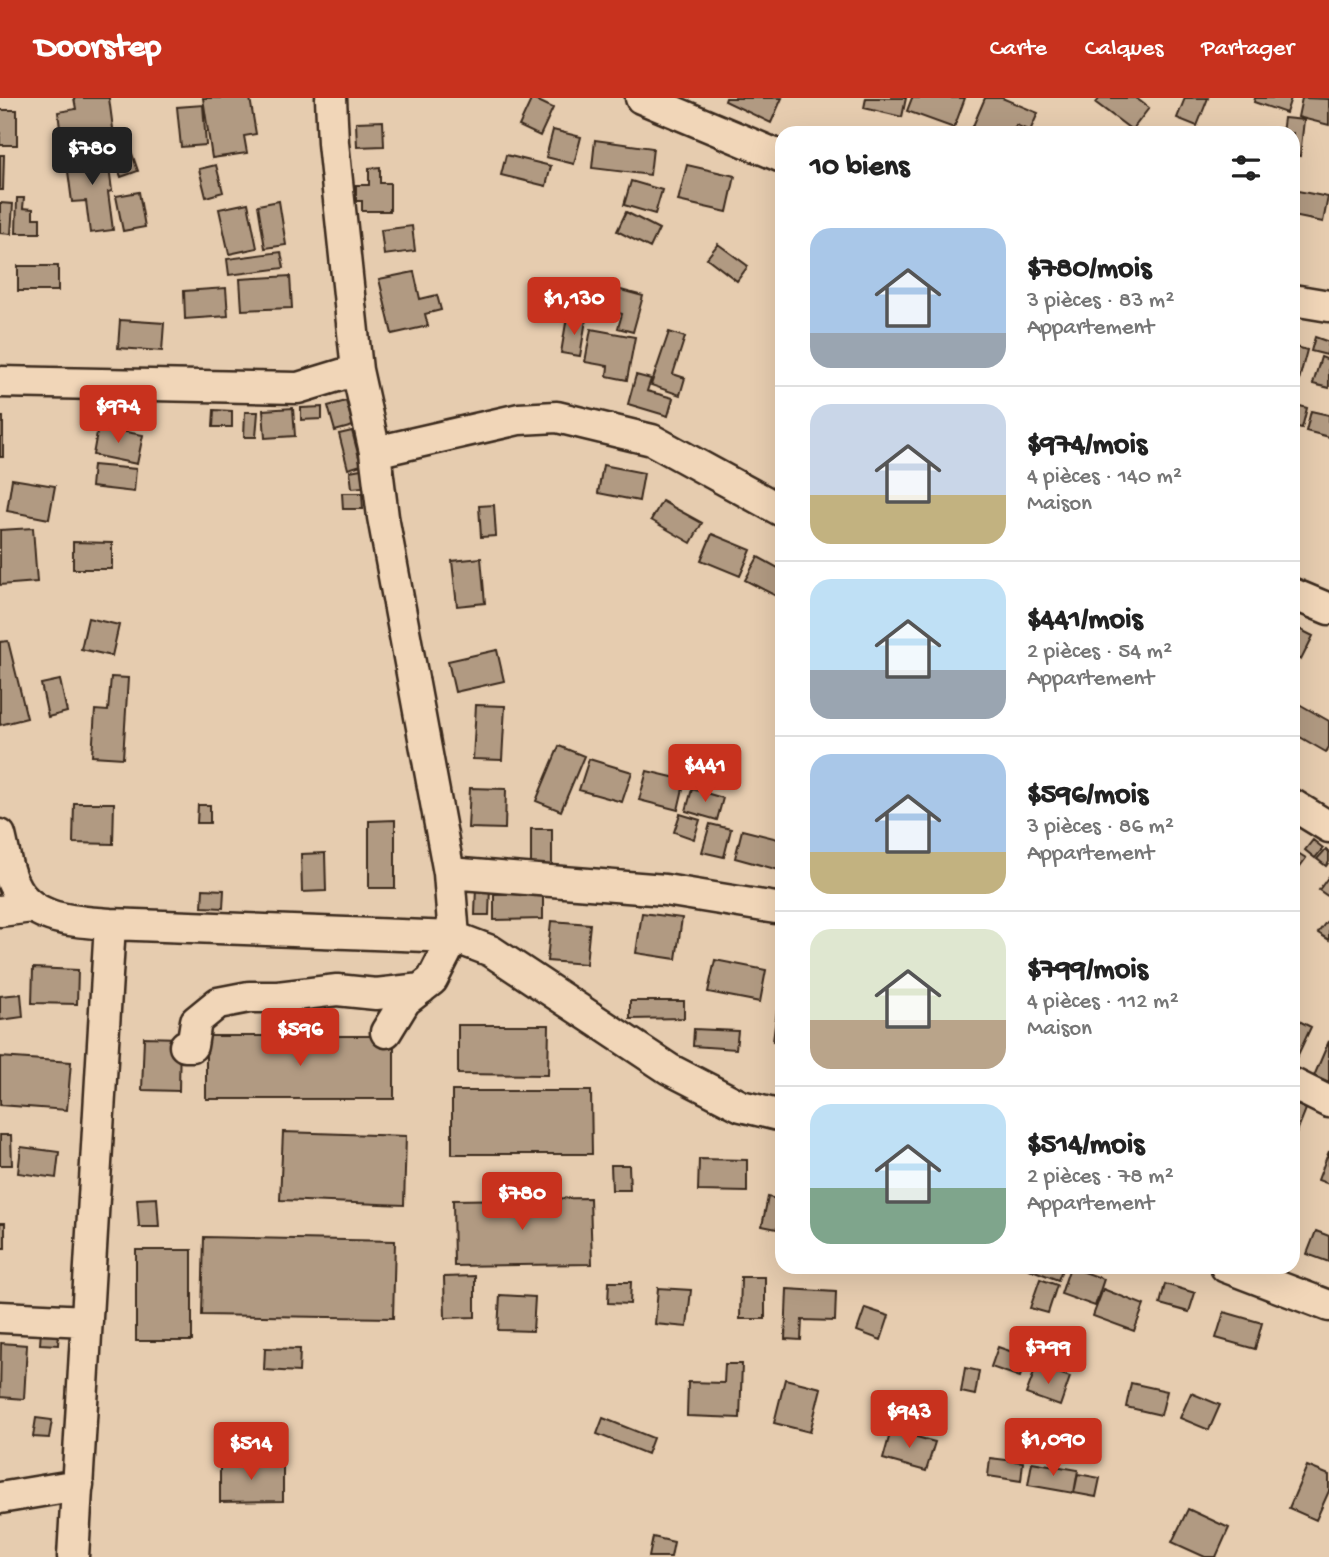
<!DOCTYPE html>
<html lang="fr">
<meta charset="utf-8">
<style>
:root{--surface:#fff;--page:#f6f6f6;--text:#222;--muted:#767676;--line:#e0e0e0;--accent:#c8321e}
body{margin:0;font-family:"Gochi Hand",sans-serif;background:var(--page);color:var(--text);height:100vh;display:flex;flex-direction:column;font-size:26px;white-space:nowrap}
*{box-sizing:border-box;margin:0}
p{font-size:23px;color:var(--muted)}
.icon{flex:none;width:38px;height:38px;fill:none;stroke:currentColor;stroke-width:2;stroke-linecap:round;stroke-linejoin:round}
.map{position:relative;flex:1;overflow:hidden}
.panel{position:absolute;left:775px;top:28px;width:525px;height:1148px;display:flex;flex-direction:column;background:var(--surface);border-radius:21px;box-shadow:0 7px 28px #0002}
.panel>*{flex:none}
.price{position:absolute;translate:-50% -60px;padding:0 16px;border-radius:7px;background:var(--accent);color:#fff;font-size:23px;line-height:46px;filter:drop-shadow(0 2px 4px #0008)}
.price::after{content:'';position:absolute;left:50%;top:42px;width:21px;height:16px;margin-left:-10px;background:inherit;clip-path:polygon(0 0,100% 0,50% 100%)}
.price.active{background:#222;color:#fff}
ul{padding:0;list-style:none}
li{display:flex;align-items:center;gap:21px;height:175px;padding:0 35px}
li+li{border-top:2px solid var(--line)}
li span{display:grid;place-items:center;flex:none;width:196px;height:140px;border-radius:21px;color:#555}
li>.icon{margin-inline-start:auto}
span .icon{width:84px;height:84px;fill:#fffc;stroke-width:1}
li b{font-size:30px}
h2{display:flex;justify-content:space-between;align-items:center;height:84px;padding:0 35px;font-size:30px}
header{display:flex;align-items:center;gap:42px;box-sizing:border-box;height:98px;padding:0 35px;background:var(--accent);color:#fff}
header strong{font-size:33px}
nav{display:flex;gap:38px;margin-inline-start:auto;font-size:24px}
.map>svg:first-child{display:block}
.building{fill:#b19a82;stroke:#3b2a1e;stroke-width:2}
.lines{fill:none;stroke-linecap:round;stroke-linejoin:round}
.street-casing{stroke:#3b2a1e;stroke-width:35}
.street{stroke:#f1d6b8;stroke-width:30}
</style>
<header>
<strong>Doorstep</strong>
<nav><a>Carte</a><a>Calques</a><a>Partager</a></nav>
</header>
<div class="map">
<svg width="1329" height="1459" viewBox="0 0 1329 1459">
<rect width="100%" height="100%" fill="#e6ccaf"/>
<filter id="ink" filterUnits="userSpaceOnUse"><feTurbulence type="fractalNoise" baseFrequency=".0143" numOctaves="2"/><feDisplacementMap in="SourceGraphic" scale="14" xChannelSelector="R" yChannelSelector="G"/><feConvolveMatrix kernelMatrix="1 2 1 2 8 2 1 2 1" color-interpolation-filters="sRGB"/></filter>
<g filter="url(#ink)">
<path class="building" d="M74,0H109L114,38L62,46L58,14L76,11Z
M203,0H250L256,36L244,38L247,55L212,60Z
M532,0L553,10L540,38L519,28Z
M726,0H782L771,25L725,3Z
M866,0H906L902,19L864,10Z
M912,0H965L954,30L907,13Z
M985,0H1002L1038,15L1030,33L1016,27L1012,35H970Z
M1100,0H1136L1149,10L1132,32L1096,5Z
M1185,0H1208L1197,28L1177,20Z
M1255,0H1291L1286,15L1254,4Z
M1302,0L1329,1V27L1298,19Z
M203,7L206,47L181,49L177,9Z
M0,12H17V47H0Z
M1284,20L1304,22L1300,58L1293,57V35H1282Z
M383,23L384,48L357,49L356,24Z
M553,32L581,39L574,66L546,59Z
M127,41L138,73L121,79L110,47Z
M595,42L653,50L650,77L592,70Z
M107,53L112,93L108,94L113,132L90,135L86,103L72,104L66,58Z
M0,57H4L3,92H0Z
M506,57L551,68L546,88L501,77Z
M216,67L223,94L206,99L199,71Z
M687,67L735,78L727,114L678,103Z
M380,69V85H390V113H362V103H356V87H369V70Z
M631,83L662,92L655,116L624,107Z
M1293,92L1328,99L1323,124L1293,118Z
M139,94L145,129L123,133L116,98Z
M17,100H24L23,110L33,111V120H40V135H16Z
M279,103L286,147L265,150L258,107Z
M0,105L13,106L11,136L0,135Z
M248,105L257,150L229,156L219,111Z
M626,114L659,131L650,150L617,133Z
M412,128L415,153L384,157L381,132Z
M718,146L748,168L737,183L707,160Z
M281,154L284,170L229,177L227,161Z
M18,168H58V193H18Z
M414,174L420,201L437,197L441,212L425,216L428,228L392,236L379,181Z
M290,178L292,210L242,212L240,181Z
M569,182L590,185L586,216L565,213Z
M602,187L643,198L633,234L618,230L622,216L596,208Z
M226,190L228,218L185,221L184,193Z
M567,219L586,222L580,258L561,255Z
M120,222L164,225L162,253L118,250Z
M591,231L635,239L627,282L607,278L608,268L585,264Z
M669,234L685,239L673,276L685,280L680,297L651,287Z
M1315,239L1329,244L1327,257L1311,253Z
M1293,248L1307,252L1299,282L1293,281Z
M1321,259L1329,262V290L1313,286Z
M636,277L651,281L647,293L673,300L668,318L628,306Z
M346,303L353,328L335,333L328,308Z
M1293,306L1307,310L1302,330L1293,328Z
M322,309V321L301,322V310Z
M293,310L295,338L265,340L263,312Z
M214,312L232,313V329H213Z
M1311,313L1329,317V339L1306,333Z
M245,314H258L256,339H244Z
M0,319H3V359H0Z
M98,329L143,337L137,366L93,357Z
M352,333L361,367L348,371L339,336Z
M93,367L136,371L134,394L91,389Z
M603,367L644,375L639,403L598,395Z
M361,371L363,389L352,390L350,373Z
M12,381L55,388L49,421L7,413Z
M342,395H362L363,411H343Z
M662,403L702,425L691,445L651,422Z
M494,407L496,438L481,439L479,408Z
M33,430L37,484L0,487V432Z
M712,436L751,452L740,478L701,462Z
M73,444L112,445V471H73Z
M758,459L782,472V501L745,482Z
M481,460L485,505L457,508L452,463Z
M88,520L119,527L112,558L81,551Z
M1293,528L1313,538L1301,562L1293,558Z
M8,543L27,620L0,627V544Z
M497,552L504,583L455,594L448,563Z
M111,579L128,580L123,660L92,658L95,612L108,613Z
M60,582L67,614L48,619L41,586Z
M1299,606L1329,623V649L1326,654L1293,635V616Z
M476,607L505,608L502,662L473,661Z
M559,648L584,658L561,713L536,703Z
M589,661L632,674L622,704L579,692Z
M647,673L685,682L678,712L639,702Z
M470,690L506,691L505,731L468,730Z
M692,691L723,700L717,722L686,713Z
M74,705H114L113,746L73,745Z
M198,707H210V725H197Z
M680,716L700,722L694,741L674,734Z
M395,722V790H369V723Z
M710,726L731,731L724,759L702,754Z
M531,731H552V770L531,769Z
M742,732L782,742V760L779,772L735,760Z
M1313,742L1323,750L1315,760L1305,752Z
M1326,751L1329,754V764L1326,768L1317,761Z
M1293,752L1306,760L1293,778Z
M325,755L326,793L302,794L301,756Z
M1329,778V799L1319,792Z
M476,788H490L489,817H475Z
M203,791L224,792L223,810L202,809Z
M543,795V821L494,822V796Z
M642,815L682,820L676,861L636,855Z
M551,823L590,826L586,866L547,863Z
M1326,824L1329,826V842L1318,835Z
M715,862L766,872L760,904L708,894Z
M33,870L78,872L77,906L32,905Z
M21,896L23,919L0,922V898Z
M630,903H684V920L630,921Z
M777,912H782V944L773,943Z
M1293,920L1311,929L1296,961L1293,960Z
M458,927H549L548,977L458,976Z
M694,931L738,933L736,951L693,948Z
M206,938H394V1001H206Z
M144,939L180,940L179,993L142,992Z
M1329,943V985L1314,978Z
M0,959L71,964L67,1012L0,1007Z
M452,993H591L592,1056H452Z
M1293,1005L1306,1011L1294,1041L1293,1040Z
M283,1034L406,1038L404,1107L280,1102Z
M0,1037H11L12,1067H0Z
M21,1049L59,1054L56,1080L18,1075Z
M1329,1053V1086L1318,1082Z
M699,1061L747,1062V1094L698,1093Z
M611,1067H629L630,1092H612Z
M768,1099L782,1102V1132L762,1128Z
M157,1100L159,1129H139L137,1101Z
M590,1100L592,1166L454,1168L453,1102Z
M0,1125H5V1150H0Z
M1316,1133L1329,1138V1164L1307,1156Z
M204,1139L395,1143L393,1220L202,1217Z
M136,1152H192V1243H136Z
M1024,1169H1063L1058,1182Z
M1070,1169L1104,1181L1095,1208L1061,1196Z
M475,1178V1219L445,1220L444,1179Z
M741,1179H765V1221H740Z
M1040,1181L1057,1187L1048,1215L1030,1210Z
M609,1184H631L630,1206L608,1205Z
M1165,1186L1195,1195L1189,1214L1160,1206Z
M658,1190L691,1192L687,1229L655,1226Z
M787,1191L836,1194L835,1223L802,1222L801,1242L785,1241Z
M1103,1191L1144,1207L1134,1233L1093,1218Z
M500,1197L535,1199L533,1233L498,1232Z
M865,1210L889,1218L881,1242L857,1233Z
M1224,1214L1262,1225L1255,1251L1216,1240Z
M41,1233L59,1234L58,1247L40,1246Z
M1,1245L27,1247L24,1301L0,1299Z
M998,1249L1027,1259L1020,1279L991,1269Z
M265,1250L300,1251L299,1274L264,1272Z
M725,1266H742L740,1320L687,1318L688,1284L724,1285Z
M1037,1267L1070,1279L1060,1308L1026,1296Z
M965,1270L979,1273L975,1297L961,1294Z
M785,1281L821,1290L810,1334L774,1325Z
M1131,1285L1167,1293L1161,1317L1126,1309Z
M1191,1295L1220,1307L1209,1332L1180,1320Z
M36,1320L52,1322L49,1340L33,1339Z
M603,1320L653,1340L647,1356L597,1336Z
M891,1332L935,1344L926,1373L883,1361Z
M990,1360L1023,1364L1021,1383L988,1378Z
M283,1364V1403L220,1404V1365Z
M1032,1364L1078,1372L1074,1395L1028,1387Z
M1307,1368L1329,1377V1393L1316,1422L1289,1410Z
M1078,1376L1100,1380L1096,1399L1074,1395Z
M1188,1411L1229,1430L1216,1459H1205L1172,1444Z
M653,1439L674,1444L671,1459H649Z"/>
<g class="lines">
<g class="street-casing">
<path id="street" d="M641,0L782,59
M1293,202L1329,208
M0,284L298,290L357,272
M375,354L519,321L557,319L652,342L782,413
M1293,496L1329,511
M1293,707L1329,729
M0,737C4,752 6,771 13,785C30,823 75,823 110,826L454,839L449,775L383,419L375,354L357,272L333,45L331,0
M449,775L665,792L782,811
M0,813L32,809
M386,934L405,903L432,882L454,839L491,853L669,971L741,1008L782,1018
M185,948H192L196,923L218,905L249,899H278L337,892L376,896L421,891
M1293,986L1329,1004
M1226,1169L1329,1208
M0,1219L87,1223
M0,1400L78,1387
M73,1459L110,826"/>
</g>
<use href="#street" class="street"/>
</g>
</g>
</svg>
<b class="price active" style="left:92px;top:89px">$780</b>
<b class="price" style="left:574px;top:239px">$1,130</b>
<b class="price" style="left:118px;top:347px">$974</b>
<b class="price" style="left:705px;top:706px">$441</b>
<b class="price" style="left:300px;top:970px">$596</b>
<b class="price" style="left:522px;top:1134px">$780</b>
<b class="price" style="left:1048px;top:1288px">$799</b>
<b class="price" style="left:909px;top:1352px">$943</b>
<b class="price" style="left:1053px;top:1380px">$1,090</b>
<b class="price" style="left:251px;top:1384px">$514</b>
<section class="panel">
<h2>10 biens<svg class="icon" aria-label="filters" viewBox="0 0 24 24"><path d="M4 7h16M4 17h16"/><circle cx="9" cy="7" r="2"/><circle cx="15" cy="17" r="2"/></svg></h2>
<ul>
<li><span style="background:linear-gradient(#a9c7e8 75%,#9aa5b1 0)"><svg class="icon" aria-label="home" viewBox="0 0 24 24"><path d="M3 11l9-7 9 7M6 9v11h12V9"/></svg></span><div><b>$780/mois</b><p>3 pièces · 83 m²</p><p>Appartement</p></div></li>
<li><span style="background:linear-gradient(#c9d6e8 65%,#c2b280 0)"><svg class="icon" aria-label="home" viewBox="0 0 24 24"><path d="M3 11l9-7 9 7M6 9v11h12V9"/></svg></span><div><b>$974/mois</b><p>4 pièces · 140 m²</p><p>Maison</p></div></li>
<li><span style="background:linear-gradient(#bfe0f5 65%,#9aa5b1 0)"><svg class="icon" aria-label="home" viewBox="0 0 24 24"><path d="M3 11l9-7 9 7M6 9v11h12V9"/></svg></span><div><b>$441/mois</b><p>2 pièces · 54 m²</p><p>Appartement</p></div></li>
<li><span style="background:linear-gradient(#a9c7e8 70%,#c2b280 0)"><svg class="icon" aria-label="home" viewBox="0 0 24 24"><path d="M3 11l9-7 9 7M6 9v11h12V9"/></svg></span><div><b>$596/mois</b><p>3 pièces · 86 m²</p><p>Appartement</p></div></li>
<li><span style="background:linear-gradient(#dfe7d0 65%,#b9a48a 0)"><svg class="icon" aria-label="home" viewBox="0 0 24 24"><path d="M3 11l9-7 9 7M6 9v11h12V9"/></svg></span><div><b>$799/mois</b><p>4 pièces · 112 m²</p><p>Maison</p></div></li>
<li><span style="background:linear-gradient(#bfe0f5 60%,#7fa58c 0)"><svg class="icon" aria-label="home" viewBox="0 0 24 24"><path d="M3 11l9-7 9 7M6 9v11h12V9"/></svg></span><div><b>$514/mois</b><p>2 pièces · 78 m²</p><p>Appartement</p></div></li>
</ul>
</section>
</div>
